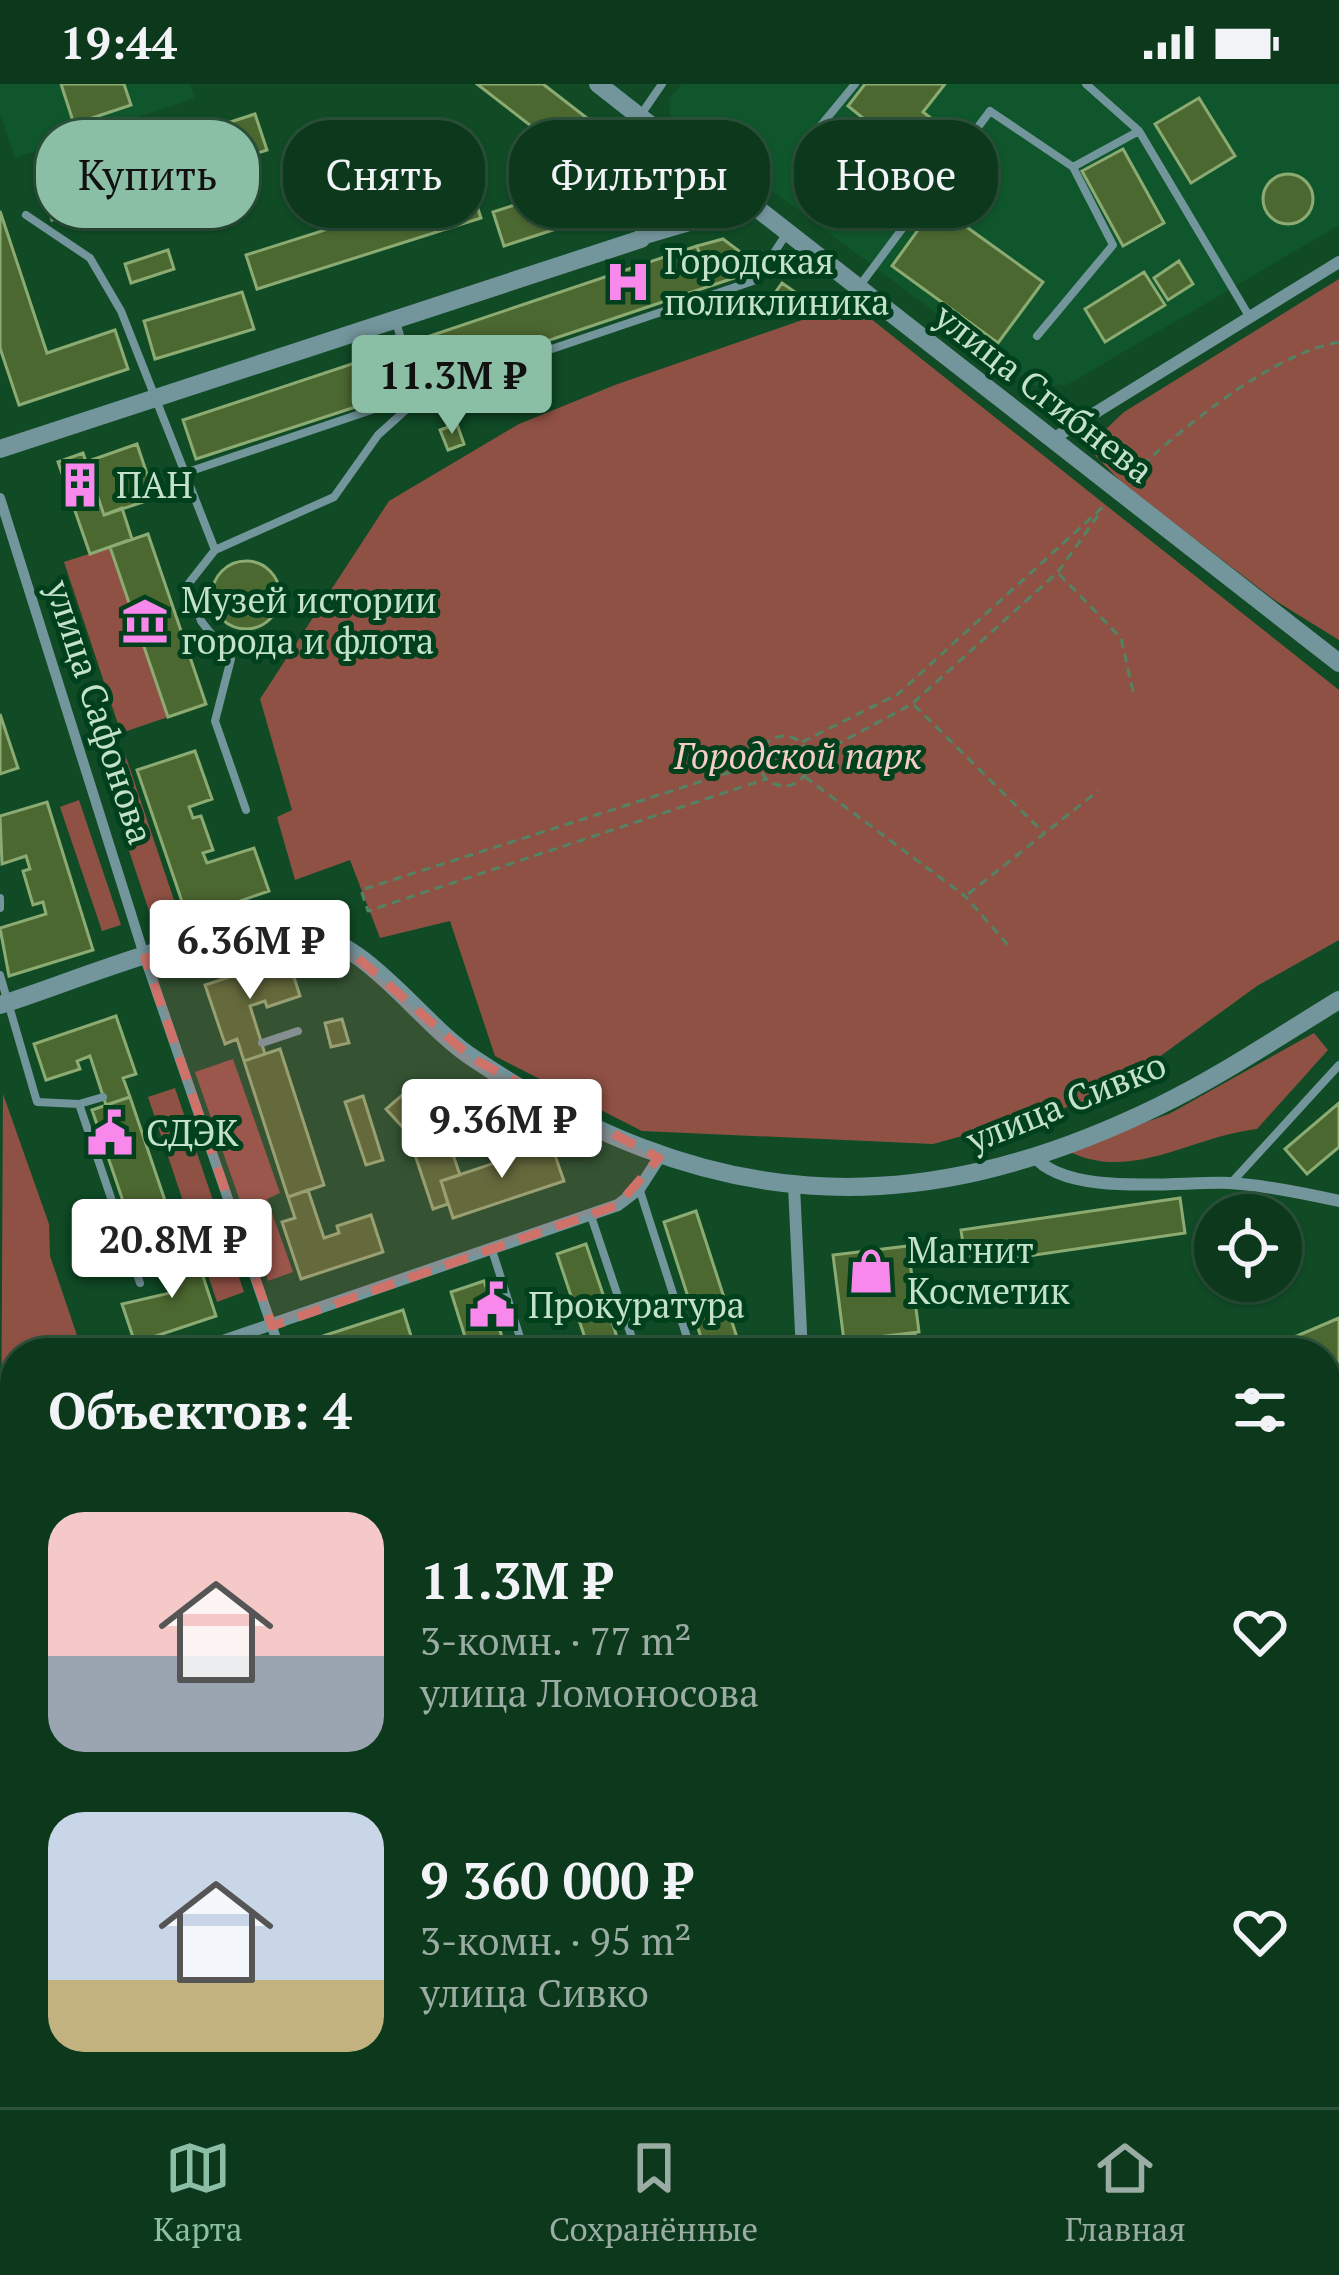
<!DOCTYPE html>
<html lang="ru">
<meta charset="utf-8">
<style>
:root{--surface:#0c381c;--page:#1a4329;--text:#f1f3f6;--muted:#9aaca3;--line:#2c523b;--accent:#8abfa5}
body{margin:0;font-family:"PT Serif",serif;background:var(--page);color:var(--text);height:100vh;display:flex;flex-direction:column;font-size:45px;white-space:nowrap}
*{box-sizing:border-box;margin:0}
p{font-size:39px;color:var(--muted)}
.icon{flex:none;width:66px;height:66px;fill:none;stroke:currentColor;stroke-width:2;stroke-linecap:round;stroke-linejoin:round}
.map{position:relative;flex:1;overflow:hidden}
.details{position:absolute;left:0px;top:1254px;width:1341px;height:771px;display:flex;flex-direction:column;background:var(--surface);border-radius:48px 48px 0 0;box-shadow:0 3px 9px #0004,0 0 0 3px var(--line)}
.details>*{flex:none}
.banner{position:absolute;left:36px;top:36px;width:1269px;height:108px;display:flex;gap:24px}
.buttons{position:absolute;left:1194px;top:1110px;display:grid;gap:24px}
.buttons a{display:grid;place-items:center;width:108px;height:108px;border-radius:50%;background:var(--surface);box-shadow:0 3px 9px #0004,0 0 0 3px var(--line);font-size:60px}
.price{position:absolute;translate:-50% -102px;padding:0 27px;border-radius:12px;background:#fff;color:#222;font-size:39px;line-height:78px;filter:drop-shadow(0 3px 6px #0008)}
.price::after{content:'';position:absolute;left:50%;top:72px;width:36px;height:27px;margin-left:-18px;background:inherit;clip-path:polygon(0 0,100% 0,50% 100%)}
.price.on{background:var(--accent);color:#111}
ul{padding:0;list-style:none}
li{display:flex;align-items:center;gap:36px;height:300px;padding:0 48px}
li span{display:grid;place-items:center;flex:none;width:336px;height:240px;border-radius:36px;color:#555}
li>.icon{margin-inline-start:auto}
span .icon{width:144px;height:144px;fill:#fffc;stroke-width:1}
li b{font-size:51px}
h2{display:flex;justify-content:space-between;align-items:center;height:144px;padding:0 48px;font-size:51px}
.pill{padding:0 42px;border-radius:48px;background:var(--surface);box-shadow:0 3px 9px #0004,0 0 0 3px var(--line);font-size:42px;line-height:108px}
.pill.on{background:var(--accent);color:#111}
.status{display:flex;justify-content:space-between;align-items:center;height:84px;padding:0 60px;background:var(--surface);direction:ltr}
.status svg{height:33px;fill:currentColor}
.menu{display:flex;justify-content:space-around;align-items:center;height:168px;border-top:3px solid var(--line);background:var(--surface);font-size:33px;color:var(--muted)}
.menu a{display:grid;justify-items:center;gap:6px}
.menu .on{color:var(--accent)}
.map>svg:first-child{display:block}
.built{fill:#10562c}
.green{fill:#905145}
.building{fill:#4c6831;stroke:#8cab72;stroke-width:3}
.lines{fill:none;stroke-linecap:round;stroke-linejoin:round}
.path{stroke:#538363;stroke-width:3;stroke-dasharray:9 6;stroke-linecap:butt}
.service{stroke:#73959c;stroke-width:8}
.pedestrian{stroke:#73959c;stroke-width:10}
.minor{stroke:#73959c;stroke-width:12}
.tertiary{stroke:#73959c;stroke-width:18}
.marked{fill:#cf7269;fill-opacity:0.2;stroke:#cf7269;stroke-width:9;stroke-dasharray:24 15;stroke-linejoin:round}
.labels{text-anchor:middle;stroke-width:10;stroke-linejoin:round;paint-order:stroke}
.poi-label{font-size:36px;fill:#c4e1ca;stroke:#00401c;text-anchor:start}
.street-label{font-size:36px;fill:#c4e1ca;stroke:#00401c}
.park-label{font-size:36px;font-style:italic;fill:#f5cdc5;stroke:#00401c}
</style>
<div class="status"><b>19:44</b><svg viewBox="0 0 49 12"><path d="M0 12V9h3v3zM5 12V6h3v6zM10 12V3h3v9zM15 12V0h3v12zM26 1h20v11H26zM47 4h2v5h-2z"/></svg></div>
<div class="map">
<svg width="1339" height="2023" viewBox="0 0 1339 2023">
<rect width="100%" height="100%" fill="#104b26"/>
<path class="built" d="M0,0H190L195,14L15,74L0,29Z
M682,0H1339V141L1067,301L1035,302L670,31L669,15Z
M15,1600V1799L0,1796V1605Z"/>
<path class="green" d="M1339,195V556L1276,517L1122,399L1087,363L1124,328Z
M851,219L1339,606V856L1257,902L1104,1013L933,1060L642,1047L495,972L450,837L380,854L350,776L295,796L277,733L292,726L260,615L389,417L519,340L615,301Z
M110,463L168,633L121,649L64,478Z
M125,670L177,825L151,833L100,679Z
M79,716L121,841L102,847L60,723Z
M1314,949L1328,966L1257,1045C1192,1052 1130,1100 1066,1066L1169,1030Z
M233,975L280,1109L267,1115L293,1188L268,1197L195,988Z
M175,1004L244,1208L217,1218L148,1013Z
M3,1010L49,1140L50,1172L83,1269H15V1569L0,1574Z
M355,2010H503C456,2023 399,2023 355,2010Z"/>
<path class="building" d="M61,0H124L131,21L74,40Z
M477,0H543L605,48L580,80Z
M865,0H945L923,28L941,42L914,75L848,22Z
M1199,14L1235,72L1191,99L1155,40Z
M255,30L267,66L52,136L41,100Z
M1123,65L1164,139L1123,162L1082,87Z
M1263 115a25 25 0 1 1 50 0a25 25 0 1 1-50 0Z
M582,99L593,133L504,162L493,128Z
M470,100L481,134L257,205L246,171Z
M936,121L1043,198L998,259L892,182Z
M0,127L47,269L115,246L128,285L19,321L0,264Z
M723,155L747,173L752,188L710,202L697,162Z
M697,162L710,202L434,295L421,255Z
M168,166L174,185L131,199L125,180Z
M1179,177L1193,200L1168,216L1154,194Z
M1144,188L1165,221L1105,258L1085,225Z
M782,199L805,215L798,225L775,209Z
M242,208L254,245L155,275L144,237Z
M367,275L380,315L196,375L183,336Z
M457,340L464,360L448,366L440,346Z
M137,360L155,414L104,431L86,378Z
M83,369L104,431L122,424L132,455L90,470L58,378Z
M148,450L206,620L168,633L110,463Z
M212 511a34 34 0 1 1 68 0a34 34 0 1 1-68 0Z
M0,630L18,684L0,690Z
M195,667L212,715L189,723L193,734L201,732L213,766L203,769L207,779L254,764L269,807L188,835L137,686Z
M47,718L93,866L9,892L0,844L46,830L43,818L33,821L23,787L30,785L26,772L2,780L0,732Z
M288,874L300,912L267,923L265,917L250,922L265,970L244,977L237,955L225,960L205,901Z
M116,932L136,990L123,994L130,1013L106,1021L90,972L77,977L80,985L46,996L34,960Z
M342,935L349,959L331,963L325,939Z
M280,965L324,1101L288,1113L244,977Z
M408,1006L431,1031L410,1051L386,1025Z
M363,1012L383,1076L366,1081L345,1018Z
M130,1013L181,1164L143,1176L92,1026Z
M1339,1019V1063L1307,1090L1285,1065Z
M447,1053L460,1091L441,1097L448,1120L433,1125L413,1065Z
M551,1060L564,1097L453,1134L441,1097Z
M308,1106L324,1154L339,1149L337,1142L371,1131L383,1168L301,1195L282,1138L295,1134L288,1113Z
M1180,1114L1185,1149L966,1181L961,1146Z
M696,1127L742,1269H706L672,1163L664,1138Z
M586,1160L609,1228L622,1269H590L557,1170Z
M908,1162L919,1248L844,1257L833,1171Z
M181,1164L187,1181L198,1177L216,1232L135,1259L122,1220L170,1209L158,1171Z
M484,1197L492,1221L507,1269H470L451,1208Z
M403,1226L415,1265L328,1269L323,1252Z
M1339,1234V1282L1326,1287V1269H1257Z
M915,1249L917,1269H835L833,1259Z
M1339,1434V1476L1326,1482V1439Z
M15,1633V1707L5,1710L0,1638Z
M1326,1647L1339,1657V1705L1326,1695Z
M1339,1810V1856L1331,1863L1326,1821Z
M630,2010H672L663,2023H626L622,2020Z
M768,2010H844L847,2023H752L750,2014Z"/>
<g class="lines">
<path class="path" d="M1131,391C1183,344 1269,271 1339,258
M1059,490L1121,554L1134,612
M914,621L1045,750
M759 677a25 25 0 1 1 50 0a25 25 0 1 1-50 0Z
M802,658L898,610L1105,421
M808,676L912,620L1058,488L1099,430
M759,679L361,806L368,827L766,695
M805,693L965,812L1008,861
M968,810L1098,707"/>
<path class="service" d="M855,0L818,45L917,122
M1086,0L1139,47L1249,232
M640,32L662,0
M26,131L90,174L121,227L185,389L756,196L785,152
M861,200L990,27L1073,83
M1037,252L1113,161L1073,83L1139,47
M185,389L215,466L189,499L201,537L231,575L215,637L246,726
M215,466L334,413L378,351L419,314L395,235
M0,814V824
M0,891L37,1018L79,1020L140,1199
M262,959L298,947
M79,1020L103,1013
M1232,1098L1339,981
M640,1107L692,1269
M591,1132L637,1269
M492,1166L525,1269
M0,1866L15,1874
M0,1988L17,2023
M1326,1996L1339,1993
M245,2010L246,2023
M280,2010L311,2023
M857,2010L859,2023
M977,2010L978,2023
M681,2023L692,2010
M735,2023L737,2010
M1082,2023L1094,2010
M1214,2023L1269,2010"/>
<path class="pedestrian" d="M0,414L145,874L281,1269"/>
<path class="minor" d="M642,155L751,123
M1051,356L1339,178
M1033,1071C1066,1114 1177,1097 1229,1099C1265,1101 1303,1109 1339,1117
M794,1102L802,1269
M188,1269L618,1121L639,1105L659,1074
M1326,1414L1339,1408
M0,1590L15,1585"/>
<path class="tertiary" d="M598,0L1339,579
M0,365L641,155C664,117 670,91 656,47
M0,921C86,894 208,837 298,847C368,855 418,938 473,974C703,1128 909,1144 1159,1022C1221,992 1280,952 1339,916"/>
</g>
<path class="marked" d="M247,848L318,852L357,873L472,974L659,1074L618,1121L272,1242L145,874Z"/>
<defs>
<g id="hospital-bare" transform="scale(3.6)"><path d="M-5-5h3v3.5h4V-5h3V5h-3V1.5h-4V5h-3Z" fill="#f888eb" stroke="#00401c" stroke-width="2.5" paint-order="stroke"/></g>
<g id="building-bare" transform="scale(3.6)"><path d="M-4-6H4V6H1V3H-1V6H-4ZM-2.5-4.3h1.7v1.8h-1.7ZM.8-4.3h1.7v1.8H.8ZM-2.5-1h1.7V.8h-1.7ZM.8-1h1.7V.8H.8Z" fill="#f888eb" stroke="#00401c" stroke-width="2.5" paint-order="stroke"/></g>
<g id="museum-bare" transform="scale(3.6)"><path d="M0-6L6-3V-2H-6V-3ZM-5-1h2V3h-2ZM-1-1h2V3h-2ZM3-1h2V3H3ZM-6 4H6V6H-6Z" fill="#f888eb" stroke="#00401c" stroke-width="2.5" paint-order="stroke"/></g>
<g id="civic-bare" transform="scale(3.6)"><path d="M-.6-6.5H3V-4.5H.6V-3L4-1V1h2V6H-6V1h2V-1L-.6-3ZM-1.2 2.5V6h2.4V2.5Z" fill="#f888eb" stroke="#00401c" stroke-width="2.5" paint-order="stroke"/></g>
<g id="shop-bare" transform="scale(3.6)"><path d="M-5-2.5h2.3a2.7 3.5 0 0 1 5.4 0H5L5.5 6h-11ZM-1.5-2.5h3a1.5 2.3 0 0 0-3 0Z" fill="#f888eb" stroke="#00401c" stroke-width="2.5" paint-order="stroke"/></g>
</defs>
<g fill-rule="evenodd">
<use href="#hospital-bare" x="628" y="198"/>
<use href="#building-bare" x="80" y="401"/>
<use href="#museum-bare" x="145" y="537"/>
<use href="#civic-bare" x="110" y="1049"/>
<use href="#shop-bare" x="871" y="1187"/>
<use href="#civic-bare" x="492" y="1221"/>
</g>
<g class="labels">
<g class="poi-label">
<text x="664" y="190">Городская<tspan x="664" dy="41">поликлиника</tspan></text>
<text x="116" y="414">ПАН</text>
<text x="181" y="529">Музей истории<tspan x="181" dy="41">города и флота</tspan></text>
<text x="146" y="1062">СДЭК</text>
<text x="907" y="1179">Магнит<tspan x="907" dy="41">Косметик</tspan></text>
<text x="528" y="1234">Прокуратура</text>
</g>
<g class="street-label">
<text transform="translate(1044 309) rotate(38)" y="13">улица Сгибнева</text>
<text transform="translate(100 628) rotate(72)" y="13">улица Сафонова</text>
<text transform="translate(1066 1018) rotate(-22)" y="13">улица Сивко</text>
</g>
<g class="park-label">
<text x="798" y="685">Городской парк</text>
</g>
</g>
</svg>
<div class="buttons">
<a><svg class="icon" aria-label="locate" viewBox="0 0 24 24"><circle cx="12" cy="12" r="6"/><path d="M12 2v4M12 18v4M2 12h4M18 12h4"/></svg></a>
</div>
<b class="price on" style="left:452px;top:353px">11.3M ₽</b>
<b class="price" style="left:250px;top:918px">6.36M ₽</b>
<b class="price" style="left:502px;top:1097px">9.36M ₽</b>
<b class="price" style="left:172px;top:1217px">20.8M ₽</b>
<div class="banner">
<a class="pill on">Купить</a>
<a class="pill">Снять</a>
<a class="pill">Фильтры</a>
<a class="pill">Новое</a>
</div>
<section class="details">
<h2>Объектов: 4<svg class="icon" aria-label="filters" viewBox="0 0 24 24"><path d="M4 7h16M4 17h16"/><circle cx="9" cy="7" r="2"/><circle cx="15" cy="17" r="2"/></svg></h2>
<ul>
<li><span style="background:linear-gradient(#f6c9c9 60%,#9aa5b1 0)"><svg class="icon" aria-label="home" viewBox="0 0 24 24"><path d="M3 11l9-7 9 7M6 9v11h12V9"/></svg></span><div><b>11.3M ₽</b><p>3-комн. · 77 m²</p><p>улица Ломоносова</p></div><svg class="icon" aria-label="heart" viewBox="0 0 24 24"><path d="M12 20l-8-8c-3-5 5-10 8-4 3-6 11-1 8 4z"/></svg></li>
<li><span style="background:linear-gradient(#c9d6e8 70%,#c2b280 0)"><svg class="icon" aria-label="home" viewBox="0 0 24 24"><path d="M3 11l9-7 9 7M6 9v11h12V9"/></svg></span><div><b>9 360 000 ₽</b><p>3-комн. · 95 m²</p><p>улица Сивко</p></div><svg class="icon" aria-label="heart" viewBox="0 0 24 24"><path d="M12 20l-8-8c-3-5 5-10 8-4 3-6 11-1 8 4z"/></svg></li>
</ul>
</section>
</div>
<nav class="menu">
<a class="on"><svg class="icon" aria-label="map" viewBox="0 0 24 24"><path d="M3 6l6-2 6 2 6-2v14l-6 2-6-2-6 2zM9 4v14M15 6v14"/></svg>Карта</a>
<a><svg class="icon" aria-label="saved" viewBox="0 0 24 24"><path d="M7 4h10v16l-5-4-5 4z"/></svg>Сохранённые</a>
<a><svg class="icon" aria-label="home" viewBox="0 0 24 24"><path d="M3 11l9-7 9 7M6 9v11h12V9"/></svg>Главная</a>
</nav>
